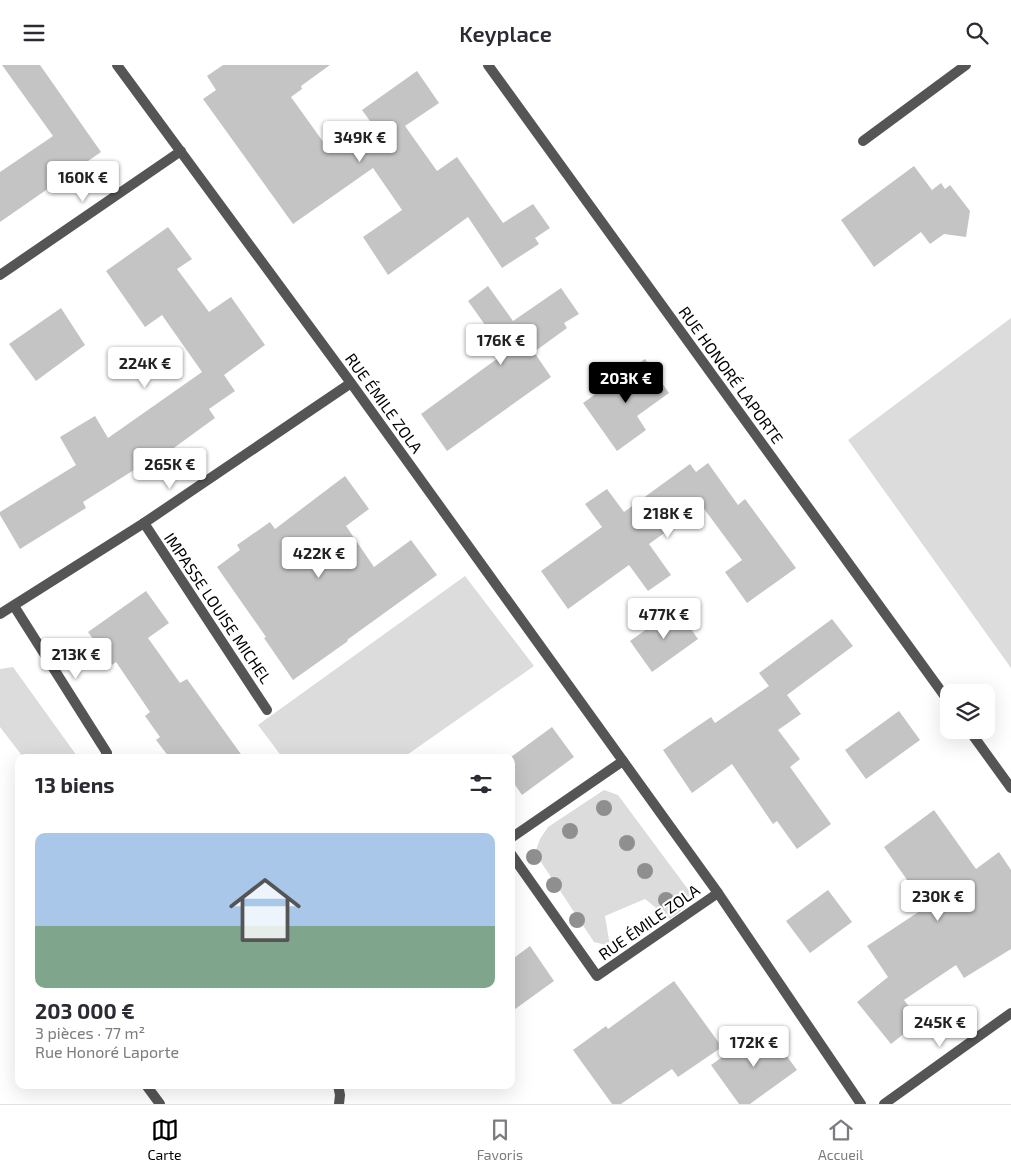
<!DOCTYPE html>
<html lang="fr">
<meta charset="utf-8">
<style>
:root{--surface:#fff;--page:#f2f2f3;--text:#2b2b33;--muted:#7c7c81;--line:#e1e1e2;--accent:#000}
body{margin:0;font-family:"Exo 2",sans-serif;background:var(--page);color:var(--text);height:100vh;display:flex;flex-direction:column;font-size:19px;white-space:nowrap}
*{box-sizing:border-box;margin:0}
p{font-size:16px;color:var(--muted)}
.icon{flex:none;width:28px;height:28px;fill:none;stroke:currentColor;stroke-width:2;stroke-linecap:round;stroke-linejoin:round}
.map{position:relative;flex:1;overflow:hidden}
.panel{position:absolute;left:15px;top:689px;width:500px;height:335px;display:flex;flex-direction:column;background:var(--surface);border-radius:10px;box-shadow:0 5px 20px #0002}
.panel>*{flex:none}
.tools{position:absolute;left:940px;top:619px;display:grid;gap:10px}
.tools a{display:grid;place-items:center;width:55px;height:55px;border-radius:10px;background:var(--surface);box-shadow:0 5px 20px #0002;font-size:25px}
.price{position:absolute;translate:-50% -42px;padding:0 11px;border-radius:5px;background:#fff;color:#222;font-size:16px;line-height:32px;filter:drop-shadow(0 1px 2px #0008)}
.price::after{content:'';position:absolute;left:50%;top:30px;width:15px;height:11px;margin-left:-8px;background:inherit;clip-path:polygon(0 0,100% 0,50% 100%)}
.price.on{background:var(--accent);color:#fff}
ul{padding:0;list-style:none}
li{display:grid;align-content:center;gap:10px;height:265px;padding:0 20px}
li span{display:grid;place-items:center;height:155px;border-radius:10px;color:#555}
li>.icon{margin-inline-start:auto}
span .icon{width:90px;height:90px;fill:#fffc;stroke-width:1}
li b{font-size:21px}
h2{display:flex;justify-content:space-between;align-items:center;height:60px;padding:0 20px;font-size:21px}
header{display:flex;justify-content:space-between;align-items:center;height:65px;padding:0 20px;background:var(--surface);font-size:22px;font-weight:600}
.tabs{display:flex;justify-content:space-around;align-items:center;height:70px;border-top:1px solid var(--line);background:var(--surface);font-size:14px;color:var(--muted)}
.tabs a{display:grid;justify-items:center;gap:2px}
.tabs .on{color:var(--accent)}
.map>svg:first-child{display:block}
.green{fill:#dcdcdc}
.building{fill:#c4c4c4}
.lines{fill:none;stroke-linecap:round;stroke-linejoin:round}
.service{stroke:#555;stroke-width:10}
.minor{stroke:#555;stroke-width:10}
.tertiary{stroke:#555;stroke-width:10}
.tree{fill:#8f8f8f}
.labels{text-anchor:middle;stroke-width:4.5;stroke-linejoin:round;paint-order:stroke}
.street-label{font-size:16px;fill:#000;stroke:#fff}
</style>
<header><svg class="icon" aria-label="menu" viewBox="0 0 24 24"><path d="M4 6h16M4 12h16M4 18h16"/></svg>Keyplace<svg class="icon" aria-label="search" viewBox="0 0 24 24"><circle cx="10" cy="10" r="6"/><path d="M15 15l6 6"/></svg></header>
<div class="map">
<svg width="1011" height="1039" viewBox="0 0 1011 1039">
<rect width="100%" height="100%" fill="#fff"/>
<path class="green" d="M1011,253V603L848,375Z
M465,511L534,601L404,692H282L258,660Z
M13,602L77,691L76,692H23L0,662V604Z
M604,725L618,730L690,827L685,843L670,854L645,834L605,851L610,881L594,877L535,788L540,774L548,762Z"/>
<path class="building" d="M2,0H40L101,87L0,157V107L53,71Z
M223,0H330L301,21L302,24L291,32L329,85L370,56L362,45L417,6L439,38L405,61L437,106L457,92L503,158L533,139L550,163L535,173L539,179L502,203L468,152L388,210L363,172L402,145L373,103L293,159L203,34L216,25L207,11Z
M914,101L932,125L941,118L945,124L950,120L970,146L966,172L944,169L930,179L921,167L874,202L841,155Z
M168,162L192,194L177,204L209,247L231,232L265,280L224,310L235,326L209,344L215,353L171,385L169,383L83,437L86,443L20,484L0,450V447L76,400L60,372L95,351L108,373L202,307L162,250L145,262L106,206Z
M488,221L513,256L561,223L579,249L564,258L567,263L534,287L551,312L447,386L421,349L505,288L468,236Z
M61,243L85,280L36,316L9,279Z
M645,294L669,328L637,351L646,365L617,386L583,338Z
M708,398L738,440L745,434L796,503L747,538L725,507L742,495L702,441L649,479L671,510L648,526L629,500L568,544L541,506L602,462L585,439L607,424L624,447L690,399L696,407Z
M345,411L369,444L346,461L374,502L411,475L437,510L347,575L348,576L293,615L264,573L266,572L217,502L240,485L237,480L270,457L275,464Z
M146,526L169,558L148,573L180,618L187,614L243,692H169L156,675L160,672L145,651L150,647L116,597L112,600L88,567Z
M676,543L698,574L652,607L630,576Z
M832,554L853,581L787,630L801,649L778,665L800,694L790,702L831,759L797,784L777,756L773,759L732,699L692,728L663,685L711,652L715,658L769,621L759,608Z
M899,646L920,675L866,714L845,685Z
M552,662L574,692L522,730L511,714V692Z
M934,745L976,804L999,787L1011,805V884L964,913L956,900L904,935L920,956L891,979L857,937L888,912L867,881L926,842L884,782Z
M828,825L852,857L810,888L786,856Z
M530,881L554,916L511,947V895Z
M674,916L722,982L678,1012L672,1004L621,1039H612L573,985L606,961L608,964Z
M767,964L797,1005L750,1039H739L711,1000L751,972L753,974Z"/>
<g class="lines">
<path class="service" d="M863,76L966,0
M144,458L267,645
M511,773L623,696
M511,789L597,911L718,828"/>
<path class="minor" d="M117,0L351,318L718,828L861,1039
M0,210L181,86
M14,541L107,688L105,692
M0,549L144,458L351,318
M146,1020L160,1039
M338,1020L340,1030L339,1039
M884,1039L1011,948"/>
<path class="tertiary" d="M488,0L949,637
M969,665L1011,723"/>
</g>
<g class="tree">
<circle cx="604" cy="743" r="8"/>
<circle cx="570" cy="766" r="8"/>
<circle cx="627" cy="778" r="8"/>
<circle cx="534" cy="792" r="8"/>
<circle cx="645" cy="806" r="8"/>
<circle cx="554" cy="820" r="8"/>
<circle cx="666" cy="835" r="8"/>
<circle cx="577" cy="855" r="8"/>
</g>
<g class="labels">
<g class="street-label">
<text transform="translate(731 310) rotate(54)" y="6">RUE HONORÉ LAPORTE</text>
<text transform="translate(384 338) rotate(54)" y="6">RUE ÉMILE ZOLA</text>
<text transform="translate(218 543) rotate(56)" y="6">IMPASSE LOUISE MICHEL</text>
<text transform="translate(649 857) rotate(-35)" y="6">RUE ÉMILE ZOLA</text>
</g>
</g>
</svg>
<div class="tools">
<a><svg class="icon" aria-label="layers" viewBox="0 0 24 24"><path d="M12 4l9 5-9 5-9-5zM3 14l9 5 9-5"/></svg></a>
</div>
<b class="price" style="left:360px;top:98px">349K €</b>
<b class="price" style="left:83px;top:138px">160K €</b>
<b class="price" style="left:501px;top:301px">176K €</b>
<b class="price" style="left:145px;top:324px">224K €</b>
<b class="price on" style="left:626px;top:339px">203K €</b>
<b class="price" style="left:170px;top:425px">265K €</b>
<b class="price" style="left:668px;top:474px">218K €</b>
<b class="price" style="left:319px;top:514px">422K €</b>
<b class="price" style="left:664px;top:575px">477K €</b>
<b class="price" style="left:76px;top:615px">213K €</b>
<b class="price" style="left:938px;top:857px">230K €</b>
<b class="price" style="left:940px;top:983px">245K €</b>
<b class="price" style="left:754px;top:1003px">172K €</b>
<section class="panel">
<h2>13 biens<svg class="icon" aria-label="filters" viewBox="0 0 24 24"><path d="M4 7h16M4 17h16"/><circle cx="9" cy="7" r="2"/><circle cx="15" cy="17" r="2"/></svg></h2>
<ul>
<li><span style="background:linear-gradient(#a9c7e8 60%,#7fa58c 0)"><svg class="icon" aria-label="home" viewBox="0 0 24 24"><path d="M3 11l9-7 9 7M6 9v11h12V9"/></svg></span><div><b>203 000 €</b><p>3 pièces · 77 m²</p><p>Rue Honoré Laporte</p></div></li>
</ul>
</section>
</div>
<nav class="tabs">
<a class="on"><svg class="icon" aria-label="map" viewBox="0 0 24 24"><path d="M3 6l6-2 6 2 6-2v14l-6 2-6-2-6 2zM9 4v14M15 6v14"/></svg>Carte</a>
<a><svg class="icon" aria-label="saved" viewBox="0 0 24 24"><path d="M7 4h10v16l-5-4-5 4z"/></svg>Favoris</a>
<a><svg class="icon" aria-label="home" viewBox="0 0 24 24"><path d="M3 11l9-7 9 7M6 9v11h12V9"/></svg>Accueil</a>
</nav>
